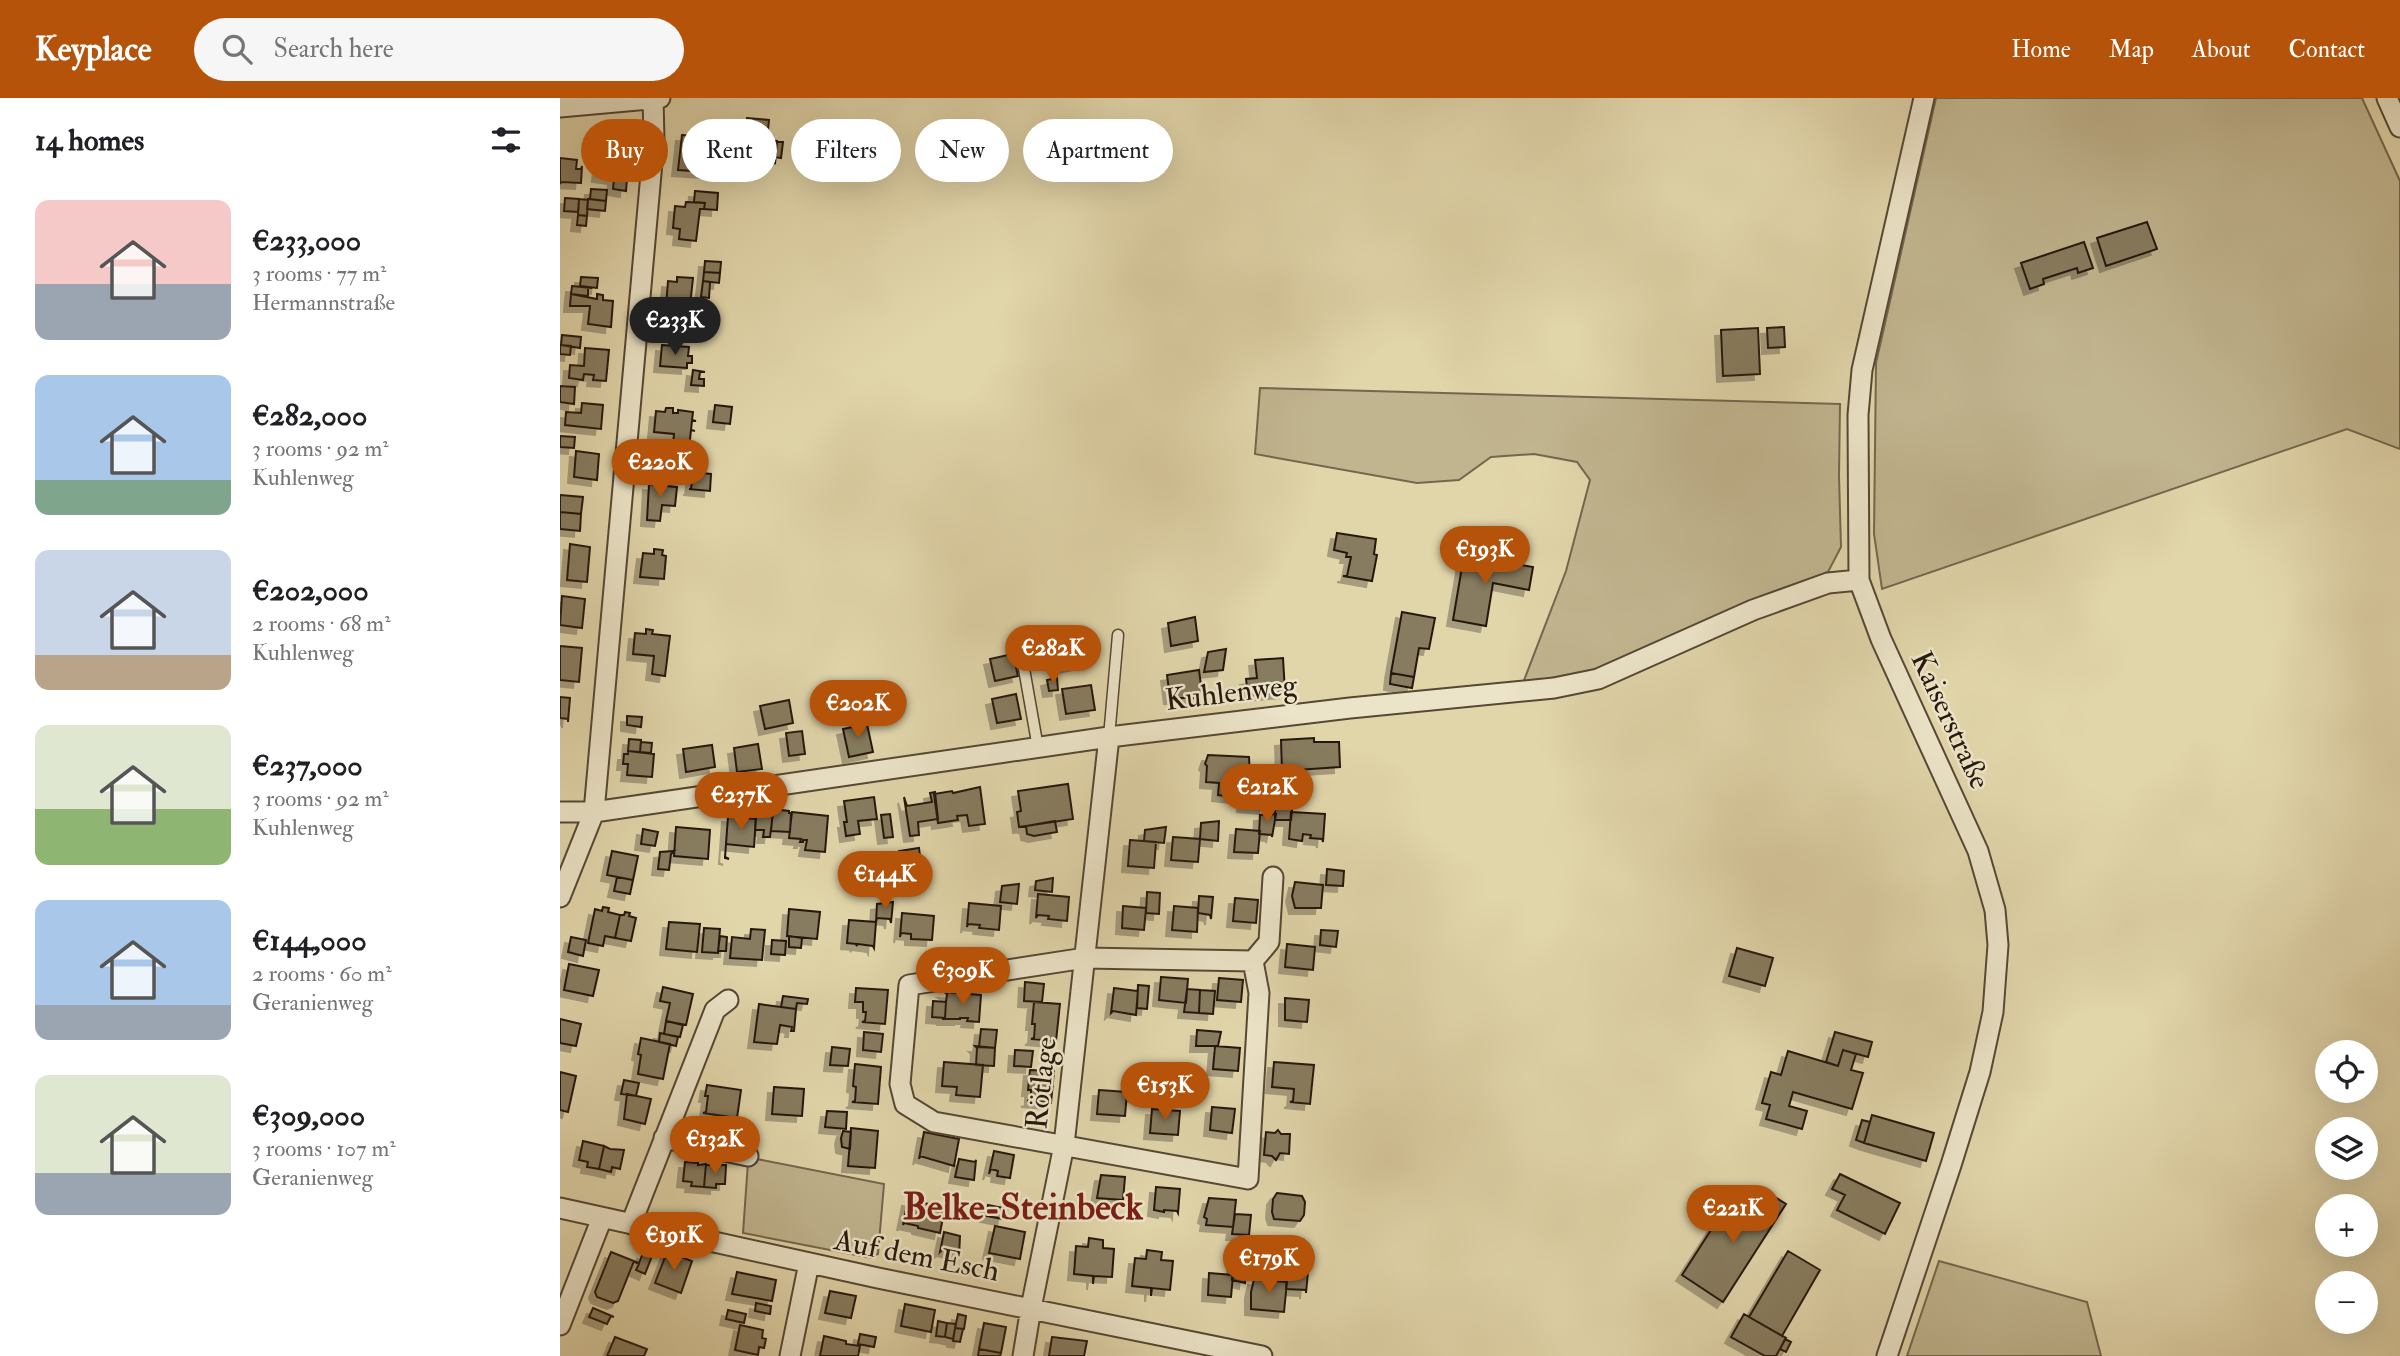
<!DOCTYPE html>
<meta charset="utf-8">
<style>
:root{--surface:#fff;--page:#f6f6f6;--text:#202124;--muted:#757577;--accent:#b45309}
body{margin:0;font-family:"IM FELL Double Pica",serif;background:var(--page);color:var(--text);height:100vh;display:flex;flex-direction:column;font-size:26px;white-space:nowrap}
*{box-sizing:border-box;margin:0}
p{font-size:23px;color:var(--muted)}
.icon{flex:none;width:38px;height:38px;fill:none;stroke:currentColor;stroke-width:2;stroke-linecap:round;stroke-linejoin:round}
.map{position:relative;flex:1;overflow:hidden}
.side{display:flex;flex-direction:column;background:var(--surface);width:560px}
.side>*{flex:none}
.top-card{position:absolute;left:21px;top:21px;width:665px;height:63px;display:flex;gap:14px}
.controls{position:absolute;left:1755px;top:942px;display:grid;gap:14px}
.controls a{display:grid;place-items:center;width:63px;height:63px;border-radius:50%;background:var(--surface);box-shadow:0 7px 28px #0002;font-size:35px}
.price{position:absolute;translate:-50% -60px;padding:0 16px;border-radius:24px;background:var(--accent);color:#fff;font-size:23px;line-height:46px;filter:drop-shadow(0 2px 4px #0008)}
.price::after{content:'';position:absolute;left:50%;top:42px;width:21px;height:16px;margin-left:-10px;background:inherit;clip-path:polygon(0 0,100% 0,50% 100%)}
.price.current{background:#222;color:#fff}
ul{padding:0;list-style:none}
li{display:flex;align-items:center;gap:21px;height:175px;padding:0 35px}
li span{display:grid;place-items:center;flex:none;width:196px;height:140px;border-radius:14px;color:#555}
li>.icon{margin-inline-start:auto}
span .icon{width:84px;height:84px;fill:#fffc;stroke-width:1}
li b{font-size:30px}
h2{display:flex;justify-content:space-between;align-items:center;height:84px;padding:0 35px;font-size:30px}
.tag{padding:0 24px;border-radius:32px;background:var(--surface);box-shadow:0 7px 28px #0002;font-size:24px;line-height:63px}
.tag.current{background:var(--accent);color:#fff}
header{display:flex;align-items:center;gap:42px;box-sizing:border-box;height:98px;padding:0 35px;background:var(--accent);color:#fff}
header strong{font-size:33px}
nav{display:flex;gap:38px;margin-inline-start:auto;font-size:24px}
.search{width:490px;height:63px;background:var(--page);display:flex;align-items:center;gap:18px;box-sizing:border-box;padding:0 24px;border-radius:38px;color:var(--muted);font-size:26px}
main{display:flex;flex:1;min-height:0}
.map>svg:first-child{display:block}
.green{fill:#c1b58f;stroke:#74674e;stroke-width:2}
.building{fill:#877b5f;stroke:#26190e;stroke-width:2;filter:url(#shadow)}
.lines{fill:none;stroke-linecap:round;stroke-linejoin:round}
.service-casing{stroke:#554835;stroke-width:13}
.minor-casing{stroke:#554835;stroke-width:23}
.service{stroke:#ece4c8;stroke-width:10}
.minor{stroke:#ece4c8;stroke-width:19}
.labels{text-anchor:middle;stroke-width:5;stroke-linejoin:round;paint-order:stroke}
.street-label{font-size:30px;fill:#26190e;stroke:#ece4c8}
.district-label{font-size:37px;font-weight:bold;fill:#7a1f14;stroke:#ece4c8}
</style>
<header>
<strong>Keyplace</strong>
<div class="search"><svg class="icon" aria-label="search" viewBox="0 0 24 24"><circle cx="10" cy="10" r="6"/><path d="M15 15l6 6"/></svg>Search here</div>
<nav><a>Home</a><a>Map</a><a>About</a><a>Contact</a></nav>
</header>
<main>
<section class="side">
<h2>14 homes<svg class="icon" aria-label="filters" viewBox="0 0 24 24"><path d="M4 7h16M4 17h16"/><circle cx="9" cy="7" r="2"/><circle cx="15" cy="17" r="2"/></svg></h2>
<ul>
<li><span style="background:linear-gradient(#f6c9c9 60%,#9aa5b1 0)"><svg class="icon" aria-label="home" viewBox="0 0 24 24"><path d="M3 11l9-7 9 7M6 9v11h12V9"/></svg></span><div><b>€233,000</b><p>3 rooms · 77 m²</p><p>Hermannstraße</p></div></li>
<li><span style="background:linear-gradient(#a9c7e8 75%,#7fa58c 0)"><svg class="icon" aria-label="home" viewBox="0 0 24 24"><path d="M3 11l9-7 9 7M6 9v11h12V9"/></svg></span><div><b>€282,000</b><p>3 rooms · 92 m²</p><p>Kuhlenweg</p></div></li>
<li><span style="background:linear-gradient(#c9d6e8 75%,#b9a48a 0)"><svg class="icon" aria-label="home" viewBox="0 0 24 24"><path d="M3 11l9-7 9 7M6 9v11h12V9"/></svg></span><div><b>€202,000</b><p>2 rooms · 68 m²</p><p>Kuhlenweg</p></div></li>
<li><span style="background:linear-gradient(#dfe7d0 60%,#8fb573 0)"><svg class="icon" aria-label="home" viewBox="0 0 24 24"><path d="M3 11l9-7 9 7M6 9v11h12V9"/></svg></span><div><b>€237,000</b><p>3 rooms · 92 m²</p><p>Kuhlenweg</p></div></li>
<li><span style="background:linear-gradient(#a9c7e8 75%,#9aa5b1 0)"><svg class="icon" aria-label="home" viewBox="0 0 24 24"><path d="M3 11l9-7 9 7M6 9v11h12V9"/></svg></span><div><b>€144,000</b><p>2 rooms · 60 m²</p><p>Geranienweg</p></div></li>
<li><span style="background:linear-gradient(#dfe7d0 70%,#9aa5b1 0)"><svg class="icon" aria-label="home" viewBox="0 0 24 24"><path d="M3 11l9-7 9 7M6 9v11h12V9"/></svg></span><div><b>€309,000</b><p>3 rooms · 107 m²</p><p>Geranienweg</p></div></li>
</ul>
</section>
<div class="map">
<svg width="1840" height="1258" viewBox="0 0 1840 1258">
<defs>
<filter id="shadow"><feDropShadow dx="-6" dy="6" stdDeviation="0" flood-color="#0004"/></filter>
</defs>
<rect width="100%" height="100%" fill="#e1d5aa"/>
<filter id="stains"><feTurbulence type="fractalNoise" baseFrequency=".00286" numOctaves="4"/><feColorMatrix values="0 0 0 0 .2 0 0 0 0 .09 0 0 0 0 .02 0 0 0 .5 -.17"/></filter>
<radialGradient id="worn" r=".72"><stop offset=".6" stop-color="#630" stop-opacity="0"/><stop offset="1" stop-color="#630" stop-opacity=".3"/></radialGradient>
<path class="green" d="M1376,0H1802L1840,83V351L1787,331L1322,491L1314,436L1316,265Z
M700,290L1280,306L1279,378L1281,449L1268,474L1178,509L1065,560L1025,575L963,585L1006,473L1030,382L1017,364L974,356L931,359L899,382L857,385L695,356Z
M197,1061L324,1086L318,1156L311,1160L183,1135L188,1064Z
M1379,1163L1527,1204L1541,1258H1347Z"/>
<path class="building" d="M187,20L209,22L207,42L217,43L215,65L183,63Z
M122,37L150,39L147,74L118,72Z
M41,42L64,45L63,56L69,57L66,93L53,91L54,80L38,78Z
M215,44H223L221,60L214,59Z
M148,56L164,58L163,75L147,74Z
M0,60L17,62L16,71H21L22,68L21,85L1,84L0,86Z
M31,91L47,92L46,103L30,101Z
M135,93L158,95L157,112L144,111L145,105L134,104Z
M5,100L19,101L18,114L4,113Z
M19,101L28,102L27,118L18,117Z
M28,101L46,103L45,113L27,111Z
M126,104L145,105L144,111H140L136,143L119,141L120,131L113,130L115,108L125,109Z
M18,117L27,118L26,128L17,127Z
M1587,124L1597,151L1546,168L1537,140Z
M1524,144L1533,170L1518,175L1517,170L1483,181L1484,186L1470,191L1461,165Z
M145,163L161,164L160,175L144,174Z
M144,174L160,175L159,185L143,183Z
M21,179L38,180L37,190L20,188Z
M117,179L133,180L130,208H135L134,224L105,221L108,183L117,184Z
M143,183L150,184L149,200L141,199Z
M12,188L32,190H28V198L11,196Z
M11,196L37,201V196L43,197V202L53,203L51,229L28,226L30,208H10Z
M1224,229L1225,249L1208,250L1207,230Z
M1198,230L1200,276L1163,278L1161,232Z
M2,237L21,239L20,250L1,247Z
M0,247L11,248L10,257L0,256Z
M102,247L129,249L128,258H132V265H127V270L100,268Z
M25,250L49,252L46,283L33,282L34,277L24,276L23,282L9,280L10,267L24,268Z
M133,272L145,274H140L139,281H144V288L131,287Z
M0,288L15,289L14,306L0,304Z
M22,305L43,307L41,331L5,327L6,314L21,315Z
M155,307L172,309L170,326L153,324Z
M106,310H113V315H118V312L133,314L132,322L136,323H132L131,332L135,333L131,332L128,360L112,358L114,336L94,334L96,313L105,314Z
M0,338L15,339L14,350L0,349Z
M16,353L39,356L37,382L14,379Z
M131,374L151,376L150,393L129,391H131L133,375Z
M98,382L108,383L107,388L117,389L115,408L102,407L100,423L87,422L89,386L98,387Z
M0,397L23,399L21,416L0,414Z
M0,414L21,416L20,433L0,431Z
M777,435L816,441L814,456L817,457L812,483L783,478H787L791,459H786L787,455L774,452Z
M10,446L30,449L27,484L7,482Z
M94,451L103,452L102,457L106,458L104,481L80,479L83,455L94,456Z
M904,457L973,469L969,492L933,485L926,528L893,522Z
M2,498L25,501L22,530L0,527Z
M842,514L875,520L869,551L859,550L854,579L831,575Z
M635,519L638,543L611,548L608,525Z
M86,531L93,532L92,536L110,538L105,578L92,576L94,558L73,556L75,535L86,536Z
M524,542L528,564L500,570L495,548Z
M0,548L22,550L19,584L0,582Z
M666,551L663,572L644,574L648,554Z
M453,556L458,578L435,583L430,561Z
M723,560L725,594L705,596L704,595L706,593V591L704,596L688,597L686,581L697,580L695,562Z
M639,572L642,595L633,597V600H610L607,577Z
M831,575L854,579L852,590L830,586Z
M497,580L498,592L489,593L487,582Z
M314,584L319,607L291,613L287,590Z
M531,587L535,612L506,616L502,591Z
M456,596L461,621L437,625L432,601Z
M0,599L10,600L8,624V621L0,620Z
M229,602L233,625L205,631L200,608Z
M67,618L82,619L81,629L67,627Z
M307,626L313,654L289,659L283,631Z
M242,633L245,656L229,658L226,635Z
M754,640V644H779L780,669L722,673L721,642Z
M69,641L81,642L80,654L68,653Z
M81,644L92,645L91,655L80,654Z
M198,646L202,671L177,674L174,650Z
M152,647L155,669L126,674L123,651Z
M68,653L94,656L92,679L67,677L68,666H63L64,656H68Z
M648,657L689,659L690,679H688L685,688L684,700L658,697L659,685L646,684L647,668L645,666Z
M508,686L513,721L459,729L457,714L461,713L458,693Z
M705,686V710L683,708L685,688L705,689Z
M420,689L425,726L409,728L407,717L397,718L398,722L378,725L374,696L392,693L393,695Z
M375,694L378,721L358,724L359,737L350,738L344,699L347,708L372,704L370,695Z
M314,699L317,721L298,723L300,736L286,738L284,724H287L284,703Z
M715,703H733L731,722H715Z
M213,711L229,713V715H231L230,734L211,733Z
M196,714L213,715L210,739H203L204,732H195Z
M232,714L268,718L265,754L245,752L247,742H243V744H240L241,741L229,740Z
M731,714L765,716L763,744L762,741L750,740L751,737L743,736L742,743L729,741Z
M330,716L333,739L324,740L321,717Z
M716,716L712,739V737L699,736L700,717Z
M168,718L196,721L194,749L166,746L165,759L169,761L165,760Z
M495,723L497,734L474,738L467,736L466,728Z
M659,723L658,743L640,741L641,725Z
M116,729L150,732L148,761L114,758Z
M606,729L604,745L584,743L585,732Z
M83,731L98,734L95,748L81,746Z
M676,731L700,733L698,755L674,754Z
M613,739L640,741L638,764L611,762Z
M570,742L596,744L594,770L568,768Z
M359,750L361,766L340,769L339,753Z
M52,753L78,758L73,782L47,777Z
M114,753L111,756L109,772L98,771L100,754Z
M767,771L784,773L783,788L766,787Z
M57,779L73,782L70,796L54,793Z
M493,780L492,794L475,792L476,783Z
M735,784L763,787L761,810H735L732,798Z
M459,786L457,806L440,804L442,788Z
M587,794L600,795L599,816L586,815Z
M478,796L509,799L507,823L488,821L489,818L478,817L476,820Z
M639,798L653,799L651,821L650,817L638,815Z
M675,800L698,802L696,825L673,823Z
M333,804L331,825L330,821L317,820L316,824L317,806Z
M409,805L441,808L439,832L419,830L420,827L408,826L407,829Z
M563,808L586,810L584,832L562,830Z
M614,808L638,810L637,834L612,832Z
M43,809L49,810L48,814L60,817L55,840L45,838L43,848L28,845L35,811L42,813Z
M229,811L260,814L257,841L227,838Z
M65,814L70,815L69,818L76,820L71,843L55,840L60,817H64Z
M342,815L374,818L372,842L351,841V836L341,835L340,839Z
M289,822L316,824L314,850L313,848L298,846L296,848L297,846L287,845Z
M109,824L140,826L137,854L106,851Z
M144,830L160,831L158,855L142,854Z
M191,831L205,832L202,862L170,860L172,839L190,841Z
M761,832L778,833L776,849L760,847Z
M160,838L167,839L166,853H158Z
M229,838L242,840L241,850L229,849Z
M11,839L26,842L23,858L8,854Z
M212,842L226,843L225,857L211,856Z
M727,846L755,849L753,872L725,869Z
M1177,850L1213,860L1205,888L1169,878Z
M9,866L39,872L33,898L4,892Z
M601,879L628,881L626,905L599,902Z
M659,880L683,882L681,904L657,902Z
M465,884L484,886L482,904L464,903Z
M578,887L589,888L587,911L577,910Z
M103,889L133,896L126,927L106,923L110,905L100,903Z
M296,890L328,892L325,926L302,924L305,923L306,914H303V904H295Z
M554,890L577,893L578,891L576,917L553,913L551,915Z
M627,891L640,892L639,915L624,914Z
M640,892L655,893L653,916L639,915Z
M384,894L421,897L419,924L407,923L408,920H400V921H382L385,920L386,904L387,896Z
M223,898L248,901L247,906L237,905L236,911L221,909Z
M725,900L749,902L747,924L725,922Z
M373,903L386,904L385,920L372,919Z
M474,904L500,906L496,943L471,941L474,940L475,926H472Z
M199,906L236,911L234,933H231L232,929L220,927L217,946L194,944Z
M0,921L21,926L16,948L0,945Z
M106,923L123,927L120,939L104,936Z
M421,931L437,932L435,950L419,949Z
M637,932L661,934L658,948H636Z
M304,934L323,936L321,954L303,952Z
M1275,934L1312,944L1308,959L1283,952L1278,968L1266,964Z
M100,935L118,939L116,948L99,944Z
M81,940L110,946L103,981L78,976L81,957L78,956Z
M415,948L435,950L434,968L416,967L417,950Z
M655,948L680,950L678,973L653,971Z
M272,949L290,951L288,968L270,967Z
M455,952L473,953L471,969L454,968Z
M1283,952L1296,956L1291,972L1303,975L1292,1011L1233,994L1229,1008L1247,1013L1242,1031L1206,1021L1210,1007L1202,1005L1211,974L1221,977L1228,953L1278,968Z
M384,964L423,967L420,999L396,997L397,989L382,988Z
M714,964L754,967L750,1006L730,1004L733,1003L734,991L712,989Z
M295,966L321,969L318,1006L292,1004L295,1003L296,989L293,988Z
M470,972L494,973L491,1005L467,1003L471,1002V992H468Z
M0,974L16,978L8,1014L0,1012Z
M568,977L581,978L580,998L567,997Z
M581,978L595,979L593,999L580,998Z
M64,982L79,985L76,998L61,996Z
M147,987L181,992L177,1020L143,1015L146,1014L148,998H145Z
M214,989L244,991L242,1018L212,1016Z
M539,992L567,994L565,1018L537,1016Z
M67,996L91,1001L85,1026L64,1021Z
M652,1009L675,1011L672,1035L650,1032Z
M592,1011L620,1013L618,1037L590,1035Z
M267,1013L287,1014L286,1031L265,1029Z
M1312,1017L1374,1035L1366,1063L1304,1045Z
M1302,1022L1310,1024L1304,1045L1296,1042Z
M291,1030L318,1033L315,1070L288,1068Z
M718,1032L721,1036H730L729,1056L720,1055L716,1062L712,1058L704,1057L706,1034L715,1035Z
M283,1033L291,1034L290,1051L282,1049L281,1040Z
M364,1034L399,1041L394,1068L360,1058L359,1061Z
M23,1043L44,1048L39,1071L27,1069L28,1064L19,1062Z
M44,1048L50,1051L64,1052L60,1071L52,1069L51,1074L39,1071Z
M434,1053L454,1057L450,1080L437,1078L438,1073L431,1071L429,1076Z
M399,1061L415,1064L416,1062L414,1082L395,1079Z
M125,1064L138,1065V1067L146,1066L144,1089L131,1088L132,1084L123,1083Z
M146,1066V1067H166L165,1086H156V1090L144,1089Z
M1280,1076L1340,1105L1325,1136L1277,1112L1285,1097L1272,1091Z
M541,1077L565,1079L563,1102L537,1100Z
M596,1089L620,1091L618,1115L617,1113L604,1112V1114L594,1112Z
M1199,1089L1226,1106L1163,1204L1122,1177L1162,1115L1176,1124Z
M717,1095L742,1098L745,1104L744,1117L740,1123L714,1121L712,1114L713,1101Z
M649,1100L676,1102L673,1129L646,1127L647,1121L644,1119Z
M348,1102L385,1109L380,1135L358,1130V1128L344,1125L343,1127Z
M428,1107L448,1111L445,1112L443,1121L426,1118Z
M675,1116L691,1117L689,1137L672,1136Z
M435,1128L465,1134L460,1161L429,1155Z
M384,1134L400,1138L399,1158L397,1155L382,1152L380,1154Z
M529,1140L543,1142V1150L554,1151L552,1179L534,1178L533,1186V1178L514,1176L516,1148L528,1149Z
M587,1152L602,1154L601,1162L613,1163L610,1192L592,1190L591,1198V1190L572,1188L575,1160L586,1161Z
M1228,1153L1260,1172L1222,1238L1189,1219Z
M51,1154L74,1163L58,1203L53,1205L37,1199L35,1194Z
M107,1154L132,1163L121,1195L95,1185Z
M83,1155L92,1158L85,1176L76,1172L79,1166L73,1163L79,1165Z
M674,1158L687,1161L685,1185L672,1182Z
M727,1170L748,1174L746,1195V1192L726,1191Z
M177,1174L216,1182L212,1203L172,1196Z
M649,1175L673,1177L671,1199L648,1197Z
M694,1181L727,1184L724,1214L691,1211V1194Z
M270,1193L296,1198L291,1220L265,1215Z
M196,1205L211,1208L210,1216L195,1213Z
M345,1206L375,1212L371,1234L341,1228Z
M33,1210L54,1219L51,1218L47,1226L29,1219Z
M168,1212L186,1216L184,1225L166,1221Z
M398,1216L406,1218L404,1231L395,1230Z
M1184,1216L1226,1240L1216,1258H1205L1171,1239Z
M378,1223L387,1225L385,1239L376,1238Z
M387,1225L396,1226L393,1241L385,1239Z
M424,1225L446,1229L441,1255L419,1251Z
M180,1227L203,1232L202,1240L206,1241L204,1250L199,1249L198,1257L175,1252Z
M395,1230L403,1231L400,1244L393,1243Z
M300,1236L316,1239L314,1249L298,1246Z
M264,1238L286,1243V1246L300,1248L298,1258H260Z
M55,1239L87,1251L84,1258H47Z
M492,1239L527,1243L524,1258H489Z
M1225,1241L1231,1244L1226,1254L1220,1251Z
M419,1251L441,1255L440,1258H418Z"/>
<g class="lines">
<g class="service-casing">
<path id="service" d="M463,565L478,650
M549,639L558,537"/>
</g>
<g class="minor-casing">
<path id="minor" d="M1827,0L1840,29
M0,9L100,0
M0,714H34L549,639L790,610L994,590L1038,581L1193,512L1268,485L1299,482
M0,799L34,714L94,42L93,0
M525,860L693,863L699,895L688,1081L374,1024L345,1006L340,986L349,887Z
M693,863L709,844L713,779
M104,1040L188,1058
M0,1110L318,1180L702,1258
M71,1126L155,912L168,902
M0,1227L42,1120
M230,1258L249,1165
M463,1258L471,1210L504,1047L549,639
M1327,1258L1391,1067L1420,974L1433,914L1438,847L1435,812L1418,753L1321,541L1299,482L1298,317L1302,272L1364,0"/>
</g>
<use href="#service" class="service"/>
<use href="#minor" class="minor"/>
</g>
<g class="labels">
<g class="street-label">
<text transform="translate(671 594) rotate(-7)" y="10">Kuhlenweg</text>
<text transform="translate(1391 622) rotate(65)" y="10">Kaiserstraße</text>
<text transform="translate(481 985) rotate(-84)" y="10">Rötlage</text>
<text transform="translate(357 1157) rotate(11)" y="10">Auf dem Esch</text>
</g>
<g class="district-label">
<text x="463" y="1121">Belke-Steinbeck</text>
</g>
</g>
<rect width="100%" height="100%" filter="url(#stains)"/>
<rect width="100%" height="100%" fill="url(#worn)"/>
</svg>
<div class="controls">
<a><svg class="icon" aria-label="locate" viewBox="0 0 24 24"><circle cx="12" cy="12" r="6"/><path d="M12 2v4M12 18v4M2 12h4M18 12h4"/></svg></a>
<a><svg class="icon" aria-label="layers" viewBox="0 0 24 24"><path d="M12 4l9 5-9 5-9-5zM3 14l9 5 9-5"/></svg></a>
<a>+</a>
<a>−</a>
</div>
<b class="price current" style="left:115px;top:259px">€233K</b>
<b class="price" style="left:100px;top:401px">€220K</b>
<b class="price" style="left:925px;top:488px">€193K</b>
<b class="price" style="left:493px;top:587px">€282K</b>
<b class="price" style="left:298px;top:642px">€202K</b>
<b class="price" style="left:707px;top:726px">€212K</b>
<b class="price" style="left:181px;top:734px">€237K</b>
<b class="price" style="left:325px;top:813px">€144K</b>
<b class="price" style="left:403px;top:909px">€309K</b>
<b class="price" style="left:605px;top:1024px">€153K</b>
<b class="price" style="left:155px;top:1078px">€132K</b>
<b class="price" style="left:1173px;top:1147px">€221K</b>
<b class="price" style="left:114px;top:1174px">€191K</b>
<b class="price" style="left:709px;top:1197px">€179K</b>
<div class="top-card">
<a class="tag current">Buy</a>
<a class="tag">Rent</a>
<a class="tag">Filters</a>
<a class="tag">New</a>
<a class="tag">Apartment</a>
</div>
</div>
</main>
